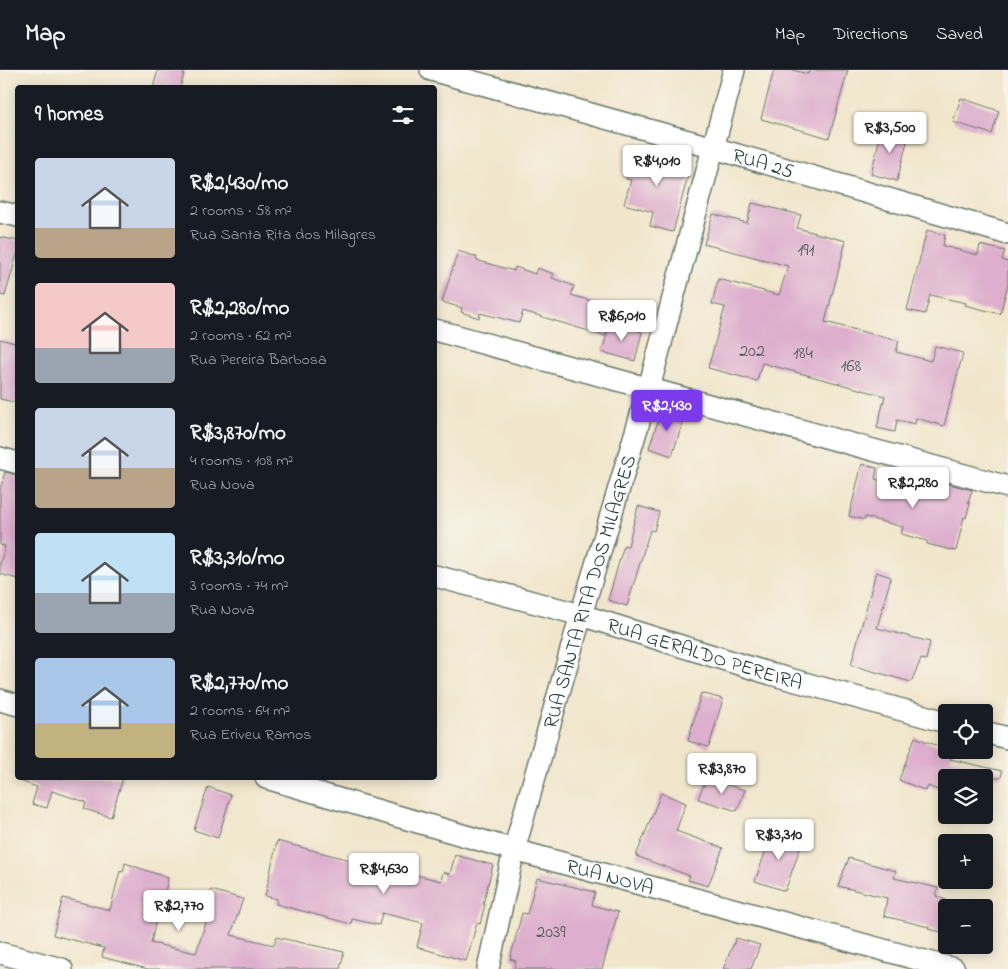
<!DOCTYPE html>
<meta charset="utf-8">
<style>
:root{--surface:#171b24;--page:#20242c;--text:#f1f3f6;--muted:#9ea1a6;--line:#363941;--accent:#7c3aed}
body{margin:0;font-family:"Indie Flower",sans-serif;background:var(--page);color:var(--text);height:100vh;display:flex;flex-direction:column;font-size:19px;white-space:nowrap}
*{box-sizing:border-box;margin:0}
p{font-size:16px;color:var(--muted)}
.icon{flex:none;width:28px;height:28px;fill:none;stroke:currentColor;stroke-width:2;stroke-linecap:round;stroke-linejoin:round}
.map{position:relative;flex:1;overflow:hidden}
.side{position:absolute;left:15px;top:15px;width:422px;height:695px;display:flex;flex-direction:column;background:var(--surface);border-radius:5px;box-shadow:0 2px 12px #0003}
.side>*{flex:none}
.controls{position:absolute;left:938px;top:634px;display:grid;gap:10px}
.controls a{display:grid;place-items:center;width:55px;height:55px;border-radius:5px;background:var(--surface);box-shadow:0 2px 12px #0003;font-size:25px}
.price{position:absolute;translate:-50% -42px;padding:0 11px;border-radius:5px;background:#fff;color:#222;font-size:16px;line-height:32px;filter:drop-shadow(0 1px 2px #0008)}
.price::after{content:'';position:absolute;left:50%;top:30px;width:15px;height:11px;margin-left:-8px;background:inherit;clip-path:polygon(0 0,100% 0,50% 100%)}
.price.on{background:var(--accent);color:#fff}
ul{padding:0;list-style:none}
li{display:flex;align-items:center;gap:15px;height:125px;padding:0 20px}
li span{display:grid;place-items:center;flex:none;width:140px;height:100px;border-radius:5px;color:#555}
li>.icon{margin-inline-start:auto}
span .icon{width:60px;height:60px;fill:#fffc;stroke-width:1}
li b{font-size:21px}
h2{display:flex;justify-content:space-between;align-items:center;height:60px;padding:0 20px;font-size:21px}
header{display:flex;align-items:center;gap:30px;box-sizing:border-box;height:70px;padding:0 25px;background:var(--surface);border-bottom:1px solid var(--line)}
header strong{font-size:24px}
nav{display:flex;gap:28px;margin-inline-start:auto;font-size:18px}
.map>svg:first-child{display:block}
.building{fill:#ddaecd}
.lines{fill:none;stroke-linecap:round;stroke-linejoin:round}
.minor-casing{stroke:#687869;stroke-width:24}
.minor{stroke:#fff;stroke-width:21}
.labels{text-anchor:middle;stroke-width:4;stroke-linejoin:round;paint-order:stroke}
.number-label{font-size:18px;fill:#4e595a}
.street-label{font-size:20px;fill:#1f3d34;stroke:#f7f3e8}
</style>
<header>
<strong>Map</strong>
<nav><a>Map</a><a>Directions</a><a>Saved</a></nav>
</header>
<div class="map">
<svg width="1008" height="899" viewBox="0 0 1008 899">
<rect width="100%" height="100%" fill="#f7f3e8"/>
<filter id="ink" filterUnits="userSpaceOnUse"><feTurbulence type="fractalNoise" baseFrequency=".02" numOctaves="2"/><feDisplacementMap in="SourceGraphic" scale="10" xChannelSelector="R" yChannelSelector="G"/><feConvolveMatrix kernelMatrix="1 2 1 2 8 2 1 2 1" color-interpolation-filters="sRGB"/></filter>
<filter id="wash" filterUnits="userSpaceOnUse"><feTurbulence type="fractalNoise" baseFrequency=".0096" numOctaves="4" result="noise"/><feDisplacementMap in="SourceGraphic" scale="20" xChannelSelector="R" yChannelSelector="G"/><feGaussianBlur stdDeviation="1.12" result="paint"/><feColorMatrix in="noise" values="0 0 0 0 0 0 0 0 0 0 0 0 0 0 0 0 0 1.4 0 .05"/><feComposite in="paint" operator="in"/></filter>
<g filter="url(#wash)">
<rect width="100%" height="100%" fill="#f1e6cc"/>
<g id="blocks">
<path class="building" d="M158,0H185L180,18H153Z
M774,0H793L808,4L809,0H848L829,68L761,49Z
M961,28L999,41L992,64L953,52Z
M882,58L909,64L897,111L871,104Z
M635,78L685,92L684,96L690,98L673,162L650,156L653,142L624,134L631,110L626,109Z
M752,133L801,145L797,158L846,171L825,252L899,271L896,282L931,291L935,276L963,283L944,356L916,348L915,354L897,350L895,362L877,358L885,326L762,293L757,311L708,298L725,237L712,234L718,209L779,225L788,196L704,174L713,144L747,153Z
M927,160L945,165L943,176L978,185L980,175L1005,181L1002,190L1008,192V214L1000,244L965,235L966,233L930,225L925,244L907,240Z
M0,167L18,171V181L5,226L0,225Z
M458,181L477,187L476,190L514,201L515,197L535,204L537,198L554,204L552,208L574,216L571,225L612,237L605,266L523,241L519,253L480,243L479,248L461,242L462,238L442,232Z
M610,254L642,262L635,291L602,282Z
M0,269L18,274V333L0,329Z
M662,339L685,345L672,386L649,378Z
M862,394L877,398L875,409L938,426L941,412L972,420L968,432L970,433L966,448L964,447L956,481L927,474V471L901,464L903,457L865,447V450L849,446Z
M5,402L18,405V509L0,504V494L5,476L0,475V420Z
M638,436L659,442L654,461L650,460L627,536L608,530L624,475L628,476Z
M876,502L891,507L877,558L930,572L926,590L921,589L911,612L851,595Z
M701,623L723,629L709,677L688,671Z
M915,667L946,679V680L953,681L950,689L1002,701L1001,708H943L938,720L928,716L926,721L899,710Z
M21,708H123L111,747L84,739L86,732L52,721L47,738L32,734L37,717L20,711Z
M706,709L745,720L737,741L698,729Z
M208,717L231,725L218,768L194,760Z
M661,723L686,733L676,761L723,778L708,816L688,810L690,806L636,786Z
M772,763L803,770L785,821L755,811Z
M277,771L392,801V799L441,811L443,802L450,804L455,785L493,795L483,834H485L480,854L477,853L466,891L417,877L423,853L382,843L379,855L352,849L351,854L276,834L277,829L265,826Z
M849,788L896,801L894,808L938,818L936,826L946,830V863L928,859L929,857L884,846L887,828L838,816Z
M125,793L168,808L162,837L159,836L151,873L196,883L208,846L204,844L211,820L243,829L231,865L274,875L276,867L344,882L340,899H148L102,887L104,878L53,865L63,828L110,840L120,801L123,802Z
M537,808L595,822L592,835L618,842L602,899H514L516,891L510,889L522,843L527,844Z
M736,868L760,875L751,899H723Z"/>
</g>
</g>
<g filter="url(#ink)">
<use href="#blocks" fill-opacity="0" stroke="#687869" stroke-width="1"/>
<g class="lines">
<g class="minor-casing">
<g id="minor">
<path id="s1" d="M431,0L714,78L1008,164"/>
<path d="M0,142L18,146"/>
<path d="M435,260L1008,417"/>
<path d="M0,388L18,393"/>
<path id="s2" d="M435,506L581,545L771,604L946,652"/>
<path d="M0,630L18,635"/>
<path d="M984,662L1008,668"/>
<path id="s3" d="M266,708L514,780L954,899"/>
<path d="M0,883L62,899"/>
<path id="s4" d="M488,899L514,780L581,545L649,318L734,0"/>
</g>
</g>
<use href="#minor" class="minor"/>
</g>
</g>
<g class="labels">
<g class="number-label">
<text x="806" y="185">191</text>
<text x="752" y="286">202</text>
<text x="803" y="288">184</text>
<text x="851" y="301">168</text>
<text x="551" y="867">2039</text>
</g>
<g class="street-label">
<text dy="7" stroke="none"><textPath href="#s1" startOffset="345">RUA 25</textPath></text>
<text dy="7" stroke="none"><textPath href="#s4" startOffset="391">RUA SANTA RITA DOS MILAGRES</textPath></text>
<text dy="7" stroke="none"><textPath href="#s2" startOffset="281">RUA GERALDO PEREIRA</textPath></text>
<text dy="7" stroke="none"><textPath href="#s3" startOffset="358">RUA NOVA</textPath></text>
</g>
</g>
</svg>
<div class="controls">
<a><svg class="icon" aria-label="locate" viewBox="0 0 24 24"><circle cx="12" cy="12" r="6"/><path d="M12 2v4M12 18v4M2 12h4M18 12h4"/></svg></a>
<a><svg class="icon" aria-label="layers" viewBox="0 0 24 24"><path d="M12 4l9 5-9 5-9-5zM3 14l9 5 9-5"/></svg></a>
<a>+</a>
<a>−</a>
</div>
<b class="price" style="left:890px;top:84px">R$3,500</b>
<b class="price" style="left:657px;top:117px">R$4,010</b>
<b class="price" style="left:622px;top:272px">R$6,010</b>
<b class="price on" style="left:667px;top:362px">R$2,430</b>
<b class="price" style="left:913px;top:439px">R$2,280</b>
<b class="price" style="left:722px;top:725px">R$3,870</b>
<b class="price" style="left:779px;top:791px">R$3,310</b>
<b class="price" style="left:384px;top:825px">R$4,630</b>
<b class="price" style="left:179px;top:862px">R$2,770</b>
<section class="side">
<h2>9 homes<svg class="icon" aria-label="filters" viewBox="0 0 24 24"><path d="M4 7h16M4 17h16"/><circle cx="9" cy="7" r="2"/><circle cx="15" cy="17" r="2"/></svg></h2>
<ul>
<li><span style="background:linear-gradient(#c9d6e8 70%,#b9a48a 0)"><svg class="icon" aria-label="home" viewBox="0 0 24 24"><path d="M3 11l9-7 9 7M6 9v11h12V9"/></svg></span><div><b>R$2,430/mo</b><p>2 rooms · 58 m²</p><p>Rua Santa Rita dos Milagres</p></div></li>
<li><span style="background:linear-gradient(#f6c9c9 65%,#9aa5b1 0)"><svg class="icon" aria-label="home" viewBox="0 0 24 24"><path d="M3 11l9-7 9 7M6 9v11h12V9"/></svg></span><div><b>R$2,280/mo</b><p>2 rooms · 62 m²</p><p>Rua Pereira Barbosa</p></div></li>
<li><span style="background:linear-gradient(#c9d6e8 60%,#b9a48a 0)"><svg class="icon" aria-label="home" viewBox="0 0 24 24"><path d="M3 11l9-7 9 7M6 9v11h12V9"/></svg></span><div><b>R$3,870/mo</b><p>4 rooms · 108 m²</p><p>Rua Nova</p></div></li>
<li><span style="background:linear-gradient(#bfe0f5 60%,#9aa5b1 0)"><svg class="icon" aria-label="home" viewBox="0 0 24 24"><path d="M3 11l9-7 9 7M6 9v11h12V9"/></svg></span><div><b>R$3,310/mo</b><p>3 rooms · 74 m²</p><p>Rua Nova</p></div></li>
<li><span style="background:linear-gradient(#a9c7e8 65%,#c2b280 0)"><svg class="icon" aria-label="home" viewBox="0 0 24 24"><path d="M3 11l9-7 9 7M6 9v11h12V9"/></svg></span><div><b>R$2,770/mo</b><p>2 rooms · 64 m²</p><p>Rua Eriveu Ramos</p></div></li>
</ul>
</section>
</div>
